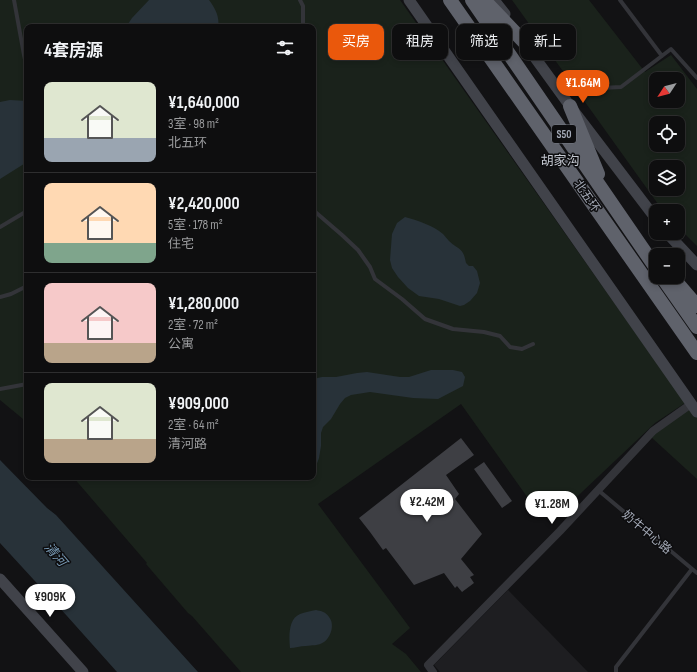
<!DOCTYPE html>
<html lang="zh">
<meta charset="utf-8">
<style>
:root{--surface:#0e0e0f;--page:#1c1c1d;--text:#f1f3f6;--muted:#9b9c9e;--line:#2e2e2f;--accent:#ea580c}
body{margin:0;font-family:"Sofia Sans Condensed","Noto Sans SC",sans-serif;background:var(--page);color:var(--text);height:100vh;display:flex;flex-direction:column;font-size:15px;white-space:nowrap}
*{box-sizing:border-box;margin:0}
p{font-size:13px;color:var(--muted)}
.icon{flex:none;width:22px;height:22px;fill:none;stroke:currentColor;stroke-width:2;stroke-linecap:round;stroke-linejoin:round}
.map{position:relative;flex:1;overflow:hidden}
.sheet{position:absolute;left:24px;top:24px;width:292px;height:456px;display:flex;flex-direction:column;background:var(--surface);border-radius:8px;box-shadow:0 2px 6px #0003,0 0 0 1px var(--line)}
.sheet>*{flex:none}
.top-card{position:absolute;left:328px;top:24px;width:309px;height:36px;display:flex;gap:8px}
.needle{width:26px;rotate:234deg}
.controls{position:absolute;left:649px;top:72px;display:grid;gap:8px}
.controls a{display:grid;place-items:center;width:36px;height:36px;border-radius:8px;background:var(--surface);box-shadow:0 2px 6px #0003,0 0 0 1px var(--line);font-size:20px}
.price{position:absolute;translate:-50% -34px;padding:0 9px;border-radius:14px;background:#fff;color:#222;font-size:13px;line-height:26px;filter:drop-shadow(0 1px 2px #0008)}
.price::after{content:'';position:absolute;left:50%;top:24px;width:12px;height:9px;margin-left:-6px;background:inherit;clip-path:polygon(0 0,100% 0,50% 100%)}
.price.on{background:var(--accent);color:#fff}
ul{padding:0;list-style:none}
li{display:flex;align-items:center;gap:12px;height:100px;padding:0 20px}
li+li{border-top:1px solid var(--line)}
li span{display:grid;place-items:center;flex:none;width:112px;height:80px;border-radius:8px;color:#555}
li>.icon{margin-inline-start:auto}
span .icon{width:48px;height:48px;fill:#fffc;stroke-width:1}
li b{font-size:17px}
h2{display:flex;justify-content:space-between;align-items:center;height:48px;padding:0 20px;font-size:17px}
.tag{padding:0 14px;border-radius:8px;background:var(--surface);box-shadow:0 2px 6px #0003,0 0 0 1px var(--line);font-size:14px;line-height:36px}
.tag.on{background:var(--accent);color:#fff}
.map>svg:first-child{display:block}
.built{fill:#1e1e21}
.green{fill:#1a221b;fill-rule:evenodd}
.water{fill:#283239}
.building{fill:#3e3f44}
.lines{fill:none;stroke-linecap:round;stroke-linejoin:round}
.lane{stroke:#333439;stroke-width:4}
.street{stroke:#333439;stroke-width:8}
.secondary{stroke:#41434a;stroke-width:11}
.highway{stroke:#5f626b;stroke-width:14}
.labels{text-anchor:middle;stroke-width:3;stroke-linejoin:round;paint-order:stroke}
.shield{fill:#0d0d0f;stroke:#767a84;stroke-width:1}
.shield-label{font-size:11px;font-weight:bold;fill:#a3a9b6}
.street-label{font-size:12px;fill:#a3a9b6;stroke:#0d0d0f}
.neighbourhood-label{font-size:13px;fill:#c4c8d1;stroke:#0d0d0f}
.water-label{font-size:13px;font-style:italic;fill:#7799b4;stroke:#0d0d0f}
</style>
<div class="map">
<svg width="697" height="672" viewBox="0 0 697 672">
<rect width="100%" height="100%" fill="#121214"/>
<path class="built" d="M508,590L588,672H440L434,665Z"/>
<path class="green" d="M0,0H400L685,403L655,423L564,509L535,508L461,404L318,504L410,628L392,644L406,654L421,672H241L192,616L188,613L146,564L147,563L73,477H313V27H27V424L23,419L0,400Z
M512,0H589L645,72L671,55L697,89V246L678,227V211H663ZM656,79H678V101H656ZM656,123H678V145H656ZM656,167H678V189H656Z
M688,409L697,416V479L651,437Z"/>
<path class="water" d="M149,0H209C215,8 220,17 218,27H126L132,18Z
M10,100L27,101V162L0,179V102Z
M405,217C419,221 432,225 443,234C445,236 447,239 449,241C460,251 463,247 466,263L469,266H473L477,271L480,283L477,293L470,301L464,305L460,306L439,299L419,296L408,288L398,277L392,268L390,260L392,234L397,223Z
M431,370H453L462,372L465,377L463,386L438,399L413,398L370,392L351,395L345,398L340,404L331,419L323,427L321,433V446L319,458L316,466L313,469V379L322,377H336L357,373L367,372L400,377H409Z
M0,460L47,508L56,515L198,672H117L67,616L0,543Z
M316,610C321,611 326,612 329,617C335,624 331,637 324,642C318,646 312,645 306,646C300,646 295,648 290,648C289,637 288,619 300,614C305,612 311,611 316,610Z"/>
<path class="building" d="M461,438L474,455L446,475L459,494L455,499L482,534L461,559L474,575L470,577L474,583L462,592L457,586L455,588L444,573L414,585L386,548L383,550L370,532L359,518Z
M484,462L512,501L502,508L474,469Z"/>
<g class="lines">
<path class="lane" d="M14,0L24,55L27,68
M300,0L303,6V27
M620,0L662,56
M561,90L621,87L671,49L697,78
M313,210L342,235L358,250L370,267L375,279L402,299L425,319L453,329L484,332L500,336L510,347L522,349L533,344
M0,227L27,211
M0,297L11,294L27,286
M0,389L27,384
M598,490L697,573
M616,672V667L692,569"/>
<path class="street" d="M433,672L428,665L560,531L653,431L691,404"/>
<path class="secondary" d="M409,0L697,412
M494,0L505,14
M520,37L570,106L656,219
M667,233L697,265
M0,579L83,672"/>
<path class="highway" d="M450,0L697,353
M472,0L656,268
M484,0L525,43
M570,106L598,174
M662,277L697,327
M673,278L697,306"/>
</g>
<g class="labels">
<rect class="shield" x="552" y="125" width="24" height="18" rx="3"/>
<g class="shield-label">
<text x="564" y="138">S50</text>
</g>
<g class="street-label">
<text transform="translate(587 196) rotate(55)" y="4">北五环</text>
<text transform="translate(647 532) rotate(40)" y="4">奶牛中心路</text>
</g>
<g class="neighbourhood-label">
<text x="560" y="165">胡家沟</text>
</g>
<g class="water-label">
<text transform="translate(56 554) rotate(49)" y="5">清河</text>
</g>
</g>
</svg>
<div class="controls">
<a><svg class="needle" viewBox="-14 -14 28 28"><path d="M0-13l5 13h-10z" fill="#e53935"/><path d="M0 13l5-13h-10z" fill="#9b9c9e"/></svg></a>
<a><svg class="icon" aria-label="locate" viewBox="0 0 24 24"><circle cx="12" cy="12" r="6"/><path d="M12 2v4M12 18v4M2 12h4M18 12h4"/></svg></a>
<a><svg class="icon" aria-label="layers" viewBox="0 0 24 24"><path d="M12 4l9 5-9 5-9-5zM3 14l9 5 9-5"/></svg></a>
<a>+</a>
<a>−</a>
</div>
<b class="price on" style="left:583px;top:104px">¥1.64M</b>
<b class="price" style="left:427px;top:523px">¥2.42M</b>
<b class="price" style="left:552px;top:525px">¥1.28M</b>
<b class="price" style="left:50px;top:618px">¥909K</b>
<div class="top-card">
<a class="tag on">买房</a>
<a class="tag">租房</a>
<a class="tag">筛选</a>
<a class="tag">新上</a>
</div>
<section class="sheet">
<h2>4套房源<svg class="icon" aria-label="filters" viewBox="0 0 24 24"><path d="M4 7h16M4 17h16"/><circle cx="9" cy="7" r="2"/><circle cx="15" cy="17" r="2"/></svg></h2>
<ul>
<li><span style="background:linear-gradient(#dfe7d0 70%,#9aa5b1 0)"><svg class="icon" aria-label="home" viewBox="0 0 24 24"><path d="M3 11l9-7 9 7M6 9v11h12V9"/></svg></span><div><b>¥1,640,000</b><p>3室 · 98 m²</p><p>北五环</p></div></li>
<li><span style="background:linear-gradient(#ffd9b3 75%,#7fa58c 0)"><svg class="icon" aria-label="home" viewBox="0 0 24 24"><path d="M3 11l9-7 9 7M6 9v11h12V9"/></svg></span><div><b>¥2,420,000</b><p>5室 · 178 m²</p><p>住宅</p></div></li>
<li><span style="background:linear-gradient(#f6c9c9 75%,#b9a48a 0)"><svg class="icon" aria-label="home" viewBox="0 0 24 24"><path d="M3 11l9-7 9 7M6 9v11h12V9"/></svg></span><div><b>¥1,280,000</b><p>2室 · 72 m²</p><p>公寓</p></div></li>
<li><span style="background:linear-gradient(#dfe7d0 70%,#b9a48a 0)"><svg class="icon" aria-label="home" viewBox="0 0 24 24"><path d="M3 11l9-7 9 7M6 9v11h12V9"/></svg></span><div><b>¥909,000</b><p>2室 · 64 m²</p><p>清河路</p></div></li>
</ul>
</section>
</div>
